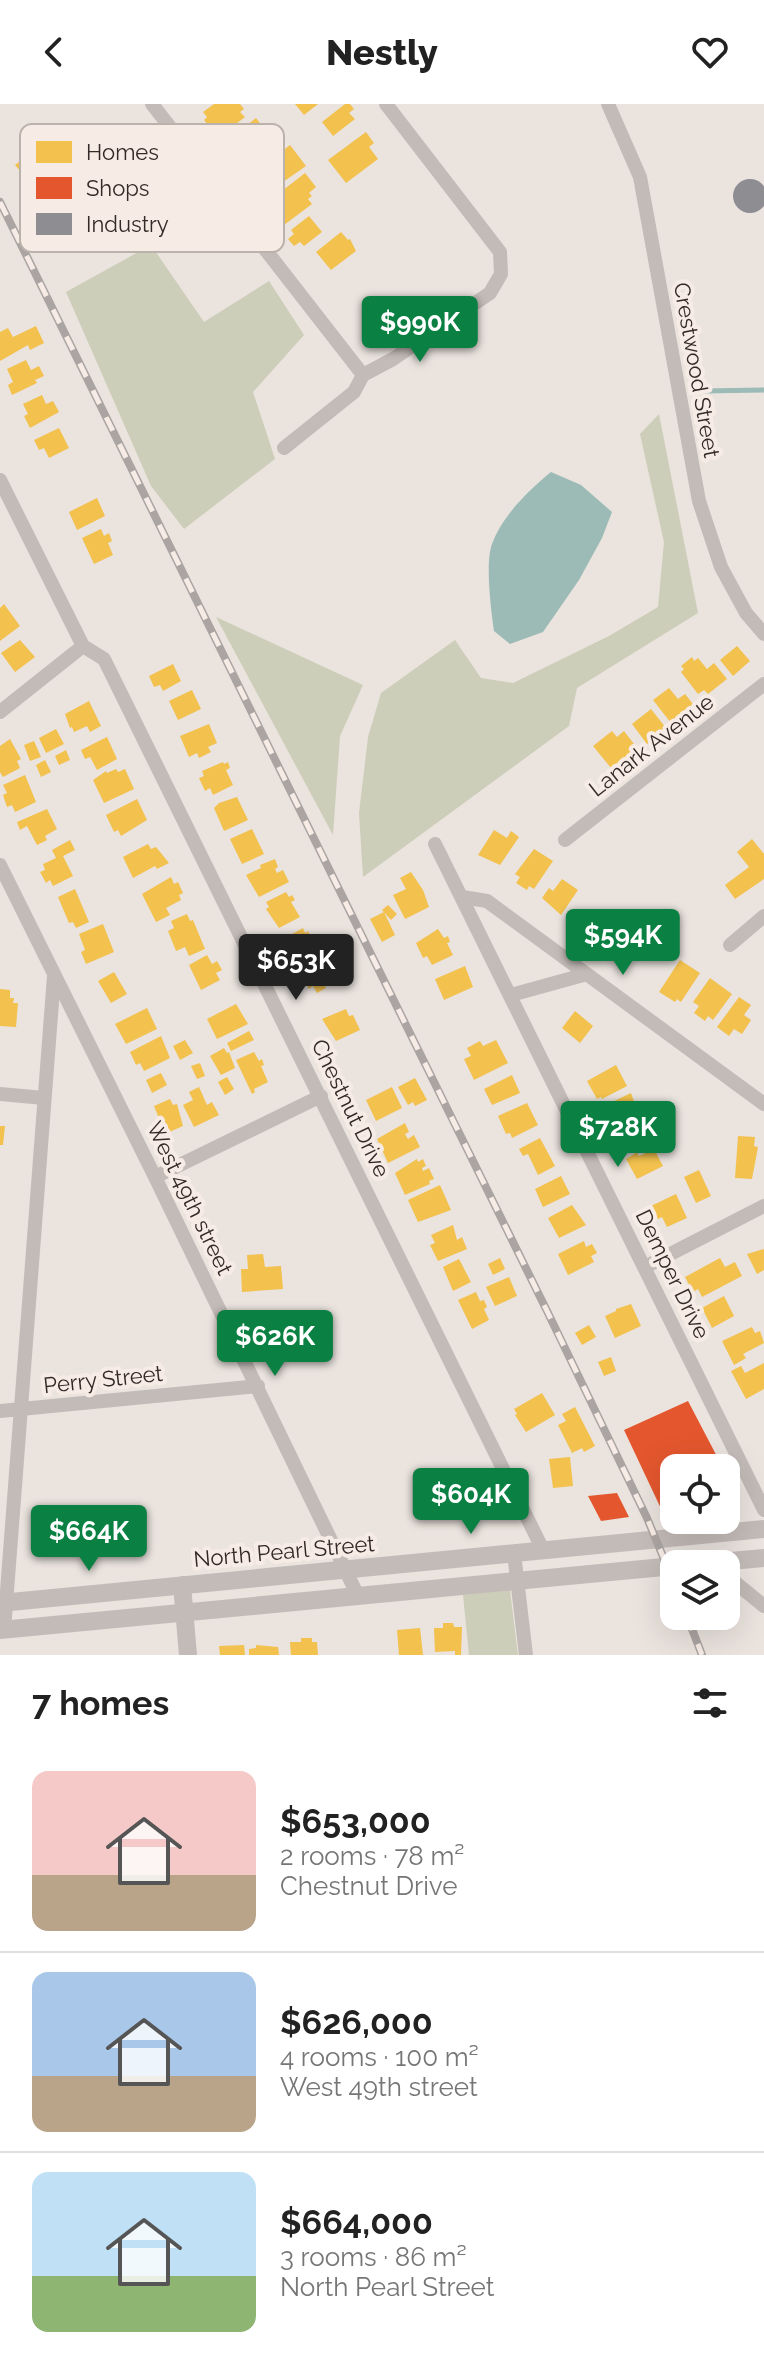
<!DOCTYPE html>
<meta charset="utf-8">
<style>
:root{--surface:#fff;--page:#f6f6f6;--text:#222;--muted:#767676;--line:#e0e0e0;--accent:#0b8043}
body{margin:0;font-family:Raleway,sans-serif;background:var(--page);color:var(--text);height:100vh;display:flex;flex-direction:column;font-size:30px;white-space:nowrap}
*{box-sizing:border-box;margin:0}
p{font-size:26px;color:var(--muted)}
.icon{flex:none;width:44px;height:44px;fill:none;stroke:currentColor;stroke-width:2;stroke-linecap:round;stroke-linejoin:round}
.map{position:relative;height:1551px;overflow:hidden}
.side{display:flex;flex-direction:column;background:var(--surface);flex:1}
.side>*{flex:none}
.tools{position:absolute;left:660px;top:1350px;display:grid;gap:16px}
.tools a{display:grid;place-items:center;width:80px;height:80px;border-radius:16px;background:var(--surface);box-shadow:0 8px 32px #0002;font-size:40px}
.price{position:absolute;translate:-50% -68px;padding:0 18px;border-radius:8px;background:var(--accent);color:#fff;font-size:26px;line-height:52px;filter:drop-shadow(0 2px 4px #0008)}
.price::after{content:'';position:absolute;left:50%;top:48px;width:24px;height:18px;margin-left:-12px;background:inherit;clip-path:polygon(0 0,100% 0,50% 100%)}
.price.on{background:#222;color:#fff}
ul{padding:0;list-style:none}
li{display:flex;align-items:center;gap:24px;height:200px;padding:0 32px}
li+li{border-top:2px solid var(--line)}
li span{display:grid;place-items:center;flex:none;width:224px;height:160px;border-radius:16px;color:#555}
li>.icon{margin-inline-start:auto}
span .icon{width:96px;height:96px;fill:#fffc;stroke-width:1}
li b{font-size:34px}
h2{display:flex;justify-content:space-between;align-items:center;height:96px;padding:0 32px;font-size:34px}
header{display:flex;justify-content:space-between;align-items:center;height:104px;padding:0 32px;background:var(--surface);font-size:36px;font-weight:800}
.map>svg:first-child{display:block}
.green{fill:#cdceb9}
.water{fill:#9cbbb6}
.homes{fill:#f2c14e}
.shops{fill:#e4572e}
.industry{fill:#8d8d92}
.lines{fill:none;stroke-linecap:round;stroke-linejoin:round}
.stream{stroke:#9cbbb6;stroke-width:5}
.minor{stroke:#c3bbb7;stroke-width:14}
.tertiary{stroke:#c3bbb7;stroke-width:18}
.rail-casing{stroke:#aaa4a2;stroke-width:8}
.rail{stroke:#f7ece5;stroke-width:5;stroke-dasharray:15;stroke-linecap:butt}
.labels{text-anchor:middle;stroke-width:8;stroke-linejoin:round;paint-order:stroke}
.street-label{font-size:22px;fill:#332926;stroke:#f7ece5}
.key{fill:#f7ece5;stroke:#bcb2ac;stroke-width:2}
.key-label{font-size:22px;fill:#332926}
</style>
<header><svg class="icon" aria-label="back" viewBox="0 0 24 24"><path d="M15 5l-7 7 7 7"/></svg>Nestly<svg class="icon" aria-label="heart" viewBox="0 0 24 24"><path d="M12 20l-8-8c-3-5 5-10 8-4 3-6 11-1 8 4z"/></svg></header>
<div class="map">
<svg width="764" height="1551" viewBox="0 0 764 1551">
<rect width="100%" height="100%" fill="#eae3de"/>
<path class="green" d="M151,141L204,218L269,177L304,231L253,288L275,355L184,425L151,382L66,188Z
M659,310L698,509L577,584L569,622L363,773L359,709L368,633L381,589L455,536L481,574L513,579L609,532L658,503L664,438L640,330Z
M216,513L363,581L340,632L333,731Z
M510,1486L518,1551H469L463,1491Z"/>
<path class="water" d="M551,368L581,381L612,408L602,434L579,476L543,528L510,540L494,527C491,506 485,459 492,440C502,412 529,386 551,368Z"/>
<path class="homes" d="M214,0H240L244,5L240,8L245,13L218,34L204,16L207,13L203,8Z
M295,0H318L304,11Z
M345,0H350L354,5L349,9L355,15L333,32L322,18Z
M256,14L275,39L247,61L238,50L234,53L224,39Z
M366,28L374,39L369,43L378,55L346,79L328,56Z
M290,41L306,62L263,92L249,73Z
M29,50L35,57L21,68L15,61Z
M305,69L316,83L309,89L312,92L308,95L312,100L284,121L270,103L272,101L269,97Z
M309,112L322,128L304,142L300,138L294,142L288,135L294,130L291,126Z
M341,128L348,136L350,135L356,147L331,166L316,148Z
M36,222L44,239L30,246L28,241L0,257V228L8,224L13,233Z
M26,256L31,266L39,262L44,272L35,276L37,279L12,291L8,281L13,278L7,265Z
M42,291L46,300L53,297L59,308L30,324L24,312L28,310L23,300Z
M59,324L69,344L49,354L44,344L39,346L34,336Z
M97,394L105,412L77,426L69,408Z
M101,425L104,432L109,429L112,437L108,439L113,451L94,460L82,434Z
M4,500L20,522L0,537V504Z
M20,536L35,553L15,568L1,549Z
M737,542L750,557L733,572L720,556Z
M692,553L694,557L698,554L707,565L714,559L727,575L708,590L704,586L698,590L681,568L684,565L681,562Z
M173,560L181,577L163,587L160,581L154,583L149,572Z
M669,584L678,595L685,590L697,605L677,622L673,617L671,619L653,596Z
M192,586L201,605L178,616L169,597Z
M89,597L101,622L90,628L87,622L74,628L72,623L70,624L65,610Z
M651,605L666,624L659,633L647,640L632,620Z
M209,620L217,639L208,643L211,648L199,654L197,649L189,653L180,632Z
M56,625L64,640L46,649L39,634Z
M612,627L617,633L624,627L637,644L633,647L638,652L627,661L622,655L611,664L593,642Z
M107,633L117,655L97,666L90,653L85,655L81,646Z
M10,635L21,655L17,657L20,664L3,673L0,668V642Z
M34,637L41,653L30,657L24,641Z
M66,646L70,656L59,661L55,652Z
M45,656L51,668L41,673L36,661Z
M223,658L224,660L228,658L230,664L226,666L233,681L213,691L210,684L205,687L199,674L204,672L202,667Z
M116,665L118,668L125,665L134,685L104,699L93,676L106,667L107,669Z
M25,671L36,698L15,708L12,701L7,703L3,691L7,689L3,681Z
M237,693L248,716L224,727L214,704L219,699Z
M137,695L147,716L121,732L118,726L114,728L106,711Z
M47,705L57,725L45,732L47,736L37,741L27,722L20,726L17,718Z
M252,725L264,750L242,760L230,735Z
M494,726L507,734L511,727L519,733L500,761L478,751Z
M752,735L764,750V775L735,795L725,781L749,763L737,748Z
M70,736L75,746L63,752L73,772L53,782L50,776L46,779L40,768L45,766L43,760L56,754L52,746Z
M148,740L151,745L156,743L169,759L157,765L155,762L133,774L123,753Z
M534,745L553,757L534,785L529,782L527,786L516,779L520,773L515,770Z
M275,755L278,763L275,765L277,769L283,766L289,778L259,793L246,771L261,764L260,761Z
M411,768L423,786L429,803L405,815L393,791L406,785L400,774Z
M171,773L174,780L178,778L183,789L179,791L181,796L166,804L170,811L156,818L142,790Z
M562,775L578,786L561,811L542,794L549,784L553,787Z
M75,785L89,818L76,824L73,818L69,819L58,793Z
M286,788L289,793L292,791L295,796L291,798L300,813L279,824L266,805L269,803L266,798Z
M388,801L397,810L391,816L382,806Z
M384,808L395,831L382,838L370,815Z
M187,810L190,817L193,816L205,845L189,852L185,843L176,847L168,827L174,824L171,817Z
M103,820L114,848L86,860L81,848L85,846L79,830Z
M303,824L305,829L308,827L317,847L295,857L285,834Z
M438,825L444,834L448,832L450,838L447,839L453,851L432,861L427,852L423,854L416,839Z
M207,851L212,860L217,857L222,866L216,869L220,876L201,886L189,861Z
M321,853L331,873L323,878L326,884L317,889L313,882L309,885L298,865Z
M680,856L700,869L681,898L677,895L675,898L659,888Z
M465,862L473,883L444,896L435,875Z
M114,868L127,890L111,899L98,877Z
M710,874L732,890L713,916L708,912L705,917L694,909L699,902L693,898Z
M0,885L10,886V894H14L13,899H18L16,923L0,922Z
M739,893L751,901L744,911L751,916L742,930L734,925L729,932L717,923Z
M236,900L248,920L217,935L207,915Z
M147,904L157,925L126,940L115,920Z
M346,905L349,912L353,911L360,926L336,937L322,915Z
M575,907L593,922L580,939L562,924Z
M249,927L254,936L231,947L227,939Z
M161,932L170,954L144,967L140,959L136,961L130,948Z
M185,936L193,949L180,956L173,942Z
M496,936L508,959L474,976L464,955L471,952L467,944L480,937L483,942Z
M224,944L227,949L229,948L235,964L221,971L210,952Z
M254,948L259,957L262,955L264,961L261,962L268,978L254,985L255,988L252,990L236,956Z
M200,959L205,972L197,975L191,962Z
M616,961L627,982L602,995L601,993L597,995L587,977Z
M161,969L167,981L152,989L146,976Z
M512,971L520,989L492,1001L484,985Z
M227,973L234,985L225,991L218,978Z
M415,974L427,996L415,1002L413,998L408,1001L398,983Z
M199,983L207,1001L212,998L219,1011L194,1023L183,1001L193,996L189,988Z
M392,983L402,1004L376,1017L366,996Z
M631,989L639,1012L617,1023L614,1017L611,1018L606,1001Z
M170,995L173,1001L177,1000L183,1022L160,1032L157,1023L162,1022L154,1002Z
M527,999L538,1021L512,1034L510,1029L506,1030L498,1012Z
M405,1019L409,1028L405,1030L408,1035L414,1031L420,1043L388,1059L377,1035Z
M0,1022H5L3,1041H0Z
M738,1032L755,1033L754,1042L758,1043L752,1075L735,1074Z
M540,1034L555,1062L538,1071L528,1050L523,1052L519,1045Z
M654,1045L663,1062L637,1075L626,1055L637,1048L639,1052Z
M417,1055L418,1058L423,1055L426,1062L422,1064L423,1067L429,1064L434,1075L429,1077L430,1080L405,1091L395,1069Z
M699,1066L711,1092L696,1099L684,1073Z
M561,1072L570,1090L543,1103L535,1085Z
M440,1081L451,1106L418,1118L408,1096Z
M676,1090L687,1114L667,1123L662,1113L658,1115L651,1102Z
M572,1101L586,1121L559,1134L548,1114Z
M453,1121L457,1136L462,1133L467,1145L438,1157L430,1141L435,1139L431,1131Z
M584,1137L586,1143L592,1140L597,1149L591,1152L594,1158L568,1171L558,1150Z
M764,1145V1166L757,1170L747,1150Z
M263,1150L265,1163L281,1162L283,1185L242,1188L241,1165H248L247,1151Z
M500,1154L505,1165L493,1171L488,1160Z
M720,1154L725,1163L735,1158L742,1172L702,1193L698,1185L693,1188L685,1173Z
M459,1155L471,1178L453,1187L443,1163Z
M509,1173L517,1192L495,1202L486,1183Z
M476,1188L480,1197L484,1196L487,1203L484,1205L489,1216L472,1225L458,1196Z
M724,1192L734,1212L712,1224L702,1204Z
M631,1200L641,1222L615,1234L605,1212L616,1207V1205Z
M589,1221L596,1233L582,1241L575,1229Z
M752,1223L755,1229L760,1227L764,1239L743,1250L746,1254L734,1261L722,1237Z
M611,1253L616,1267L604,1272L598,1258Z
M764,1259V1285L746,1295L731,1267L741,1262L745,1269Z
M542,1289L555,1311L526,1328L515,1311L517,1310L514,1305Z
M575,1303L595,1342L584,1348L582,1344L572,1349L558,1321L566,1317L562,1310Z
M570,1353L573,1382L553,1384L549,1355Z
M443,1519H453L454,1523H462L461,1551H455V1547L435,1548L434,1524H443Z
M420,1524L423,1551H399L397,1526Z
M301,1534H312V1538H317L318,1551H291L290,1538H301Z
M244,1541L245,1551H220L219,1542Z
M256,1541L278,1543L279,1551H249V1545L256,1544Z"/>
<path class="shops" d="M688,1297L723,1364H674V1410L664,1411L624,1326Z
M726,1371L735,1390L734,1396L726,1400Z
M617,1389L629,1413L601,1417L588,1392Z"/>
<path class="industry" d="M733 92a17 17 0 1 1 34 0a17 17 0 1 1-34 0Z"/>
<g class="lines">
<path class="stream" d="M702,287L764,286"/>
<path class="minor" d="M152,0L363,271
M608,0L640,73L699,397L721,463L746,509L764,530
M284,344L354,288L363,271L393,255L490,189L501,170L500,148L386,0
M0,376L83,542L104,555L543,1446
M0,608L83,542
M565,736L764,580
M435,740L764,1406
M0,761L155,1073L358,1492
M462,793L487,797L764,1000
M730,841L764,812
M511,891L587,870
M0,990L44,994
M155,1073L321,992
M645,1163L764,1102
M0,1307L258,1282
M514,1449L526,1551
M726,1471L764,1502
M4,1526L54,872"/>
<path class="tertiary" d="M698,1460L764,1454
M182,1481L188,1551
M0,1499L764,1425
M0,1526L674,1462"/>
<g class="rail-casing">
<path id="rail" d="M0,98L548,1209L647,1414L674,1479
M687,1512L702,1551"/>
</g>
<use href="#rail" class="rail"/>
</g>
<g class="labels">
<g class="street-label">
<text transform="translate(697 266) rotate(80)" y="8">Crestwood Street</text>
<text transform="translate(651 641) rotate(-38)" y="8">Lanark Avenue</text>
<text transform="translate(351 1004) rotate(64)" y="8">Chestnut Drive</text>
<text transform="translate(190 1094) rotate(64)" y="8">West 49th street</text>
<text transform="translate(673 1170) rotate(64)" y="8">Demper Drive</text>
<text transform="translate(103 1275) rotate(-6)" y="8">Perry Street</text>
<text transform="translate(284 1447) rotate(-5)" y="8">North Pearl Street</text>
</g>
</g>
<rect x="20" y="20" width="264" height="128" rx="12" class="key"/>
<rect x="36" y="37" width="36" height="22" fill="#f2c14e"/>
<rect x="36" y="73" width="36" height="22" fill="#e4572e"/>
<rect x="36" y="109" width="36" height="22" fill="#8d8d92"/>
<g class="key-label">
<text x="86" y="56">Homes</text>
<text x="86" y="92">Shops</text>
<text x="86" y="128">Industry</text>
</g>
</svg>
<div class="tools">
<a><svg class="icon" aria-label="locate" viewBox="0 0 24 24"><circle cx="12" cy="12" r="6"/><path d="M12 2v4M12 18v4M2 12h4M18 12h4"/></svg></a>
<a><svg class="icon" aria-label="layers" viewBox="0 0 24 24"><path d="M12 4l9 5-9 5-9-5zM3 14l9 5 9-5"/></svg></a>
</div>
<b class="price" style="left:420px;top:260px">$990K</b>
<b class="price" style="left:623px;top:873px">$594K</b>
<b class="price on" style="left:296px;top:898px">$653K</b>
<b class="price" style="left:618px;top:1065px">$728K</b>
<b class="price" style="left:275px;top:1274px">$626K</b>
<b class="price" style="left:471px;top:1432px">$604K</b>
<b class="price" style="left:89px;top:1469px">$664K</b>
</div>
<section class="side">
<h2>7 homes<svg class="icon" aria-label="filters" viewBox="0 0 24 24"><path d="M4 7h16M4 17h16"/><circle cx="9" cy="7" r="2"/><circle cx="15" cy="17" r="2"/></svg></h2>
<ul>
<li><span style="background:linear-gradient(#f6c9c9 65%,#b9a48a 0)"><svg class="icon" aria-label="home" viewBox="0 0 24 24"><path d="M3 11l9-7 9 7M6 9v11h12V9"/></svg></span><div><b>$653,000</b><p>2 rooms · 78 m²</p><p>Chestnut Drive</p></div></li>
<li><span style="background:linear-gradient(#a9c7e8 65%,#b9a48a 0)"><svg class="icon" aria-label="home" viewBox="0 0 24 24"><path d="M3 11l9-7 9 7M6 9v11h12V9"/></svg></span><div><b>$626,000</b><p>4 rooms · 100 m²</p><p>West 49th street</p></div></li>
<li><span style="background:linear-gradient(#bfe0f5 65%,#8fb573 0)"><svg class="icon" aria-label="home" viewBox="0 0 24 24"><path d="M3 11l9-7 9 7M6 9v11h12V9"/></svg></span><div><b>$664,000</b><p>3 rooms · 86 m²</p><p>North Pearl Street</p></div></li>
</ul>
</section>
